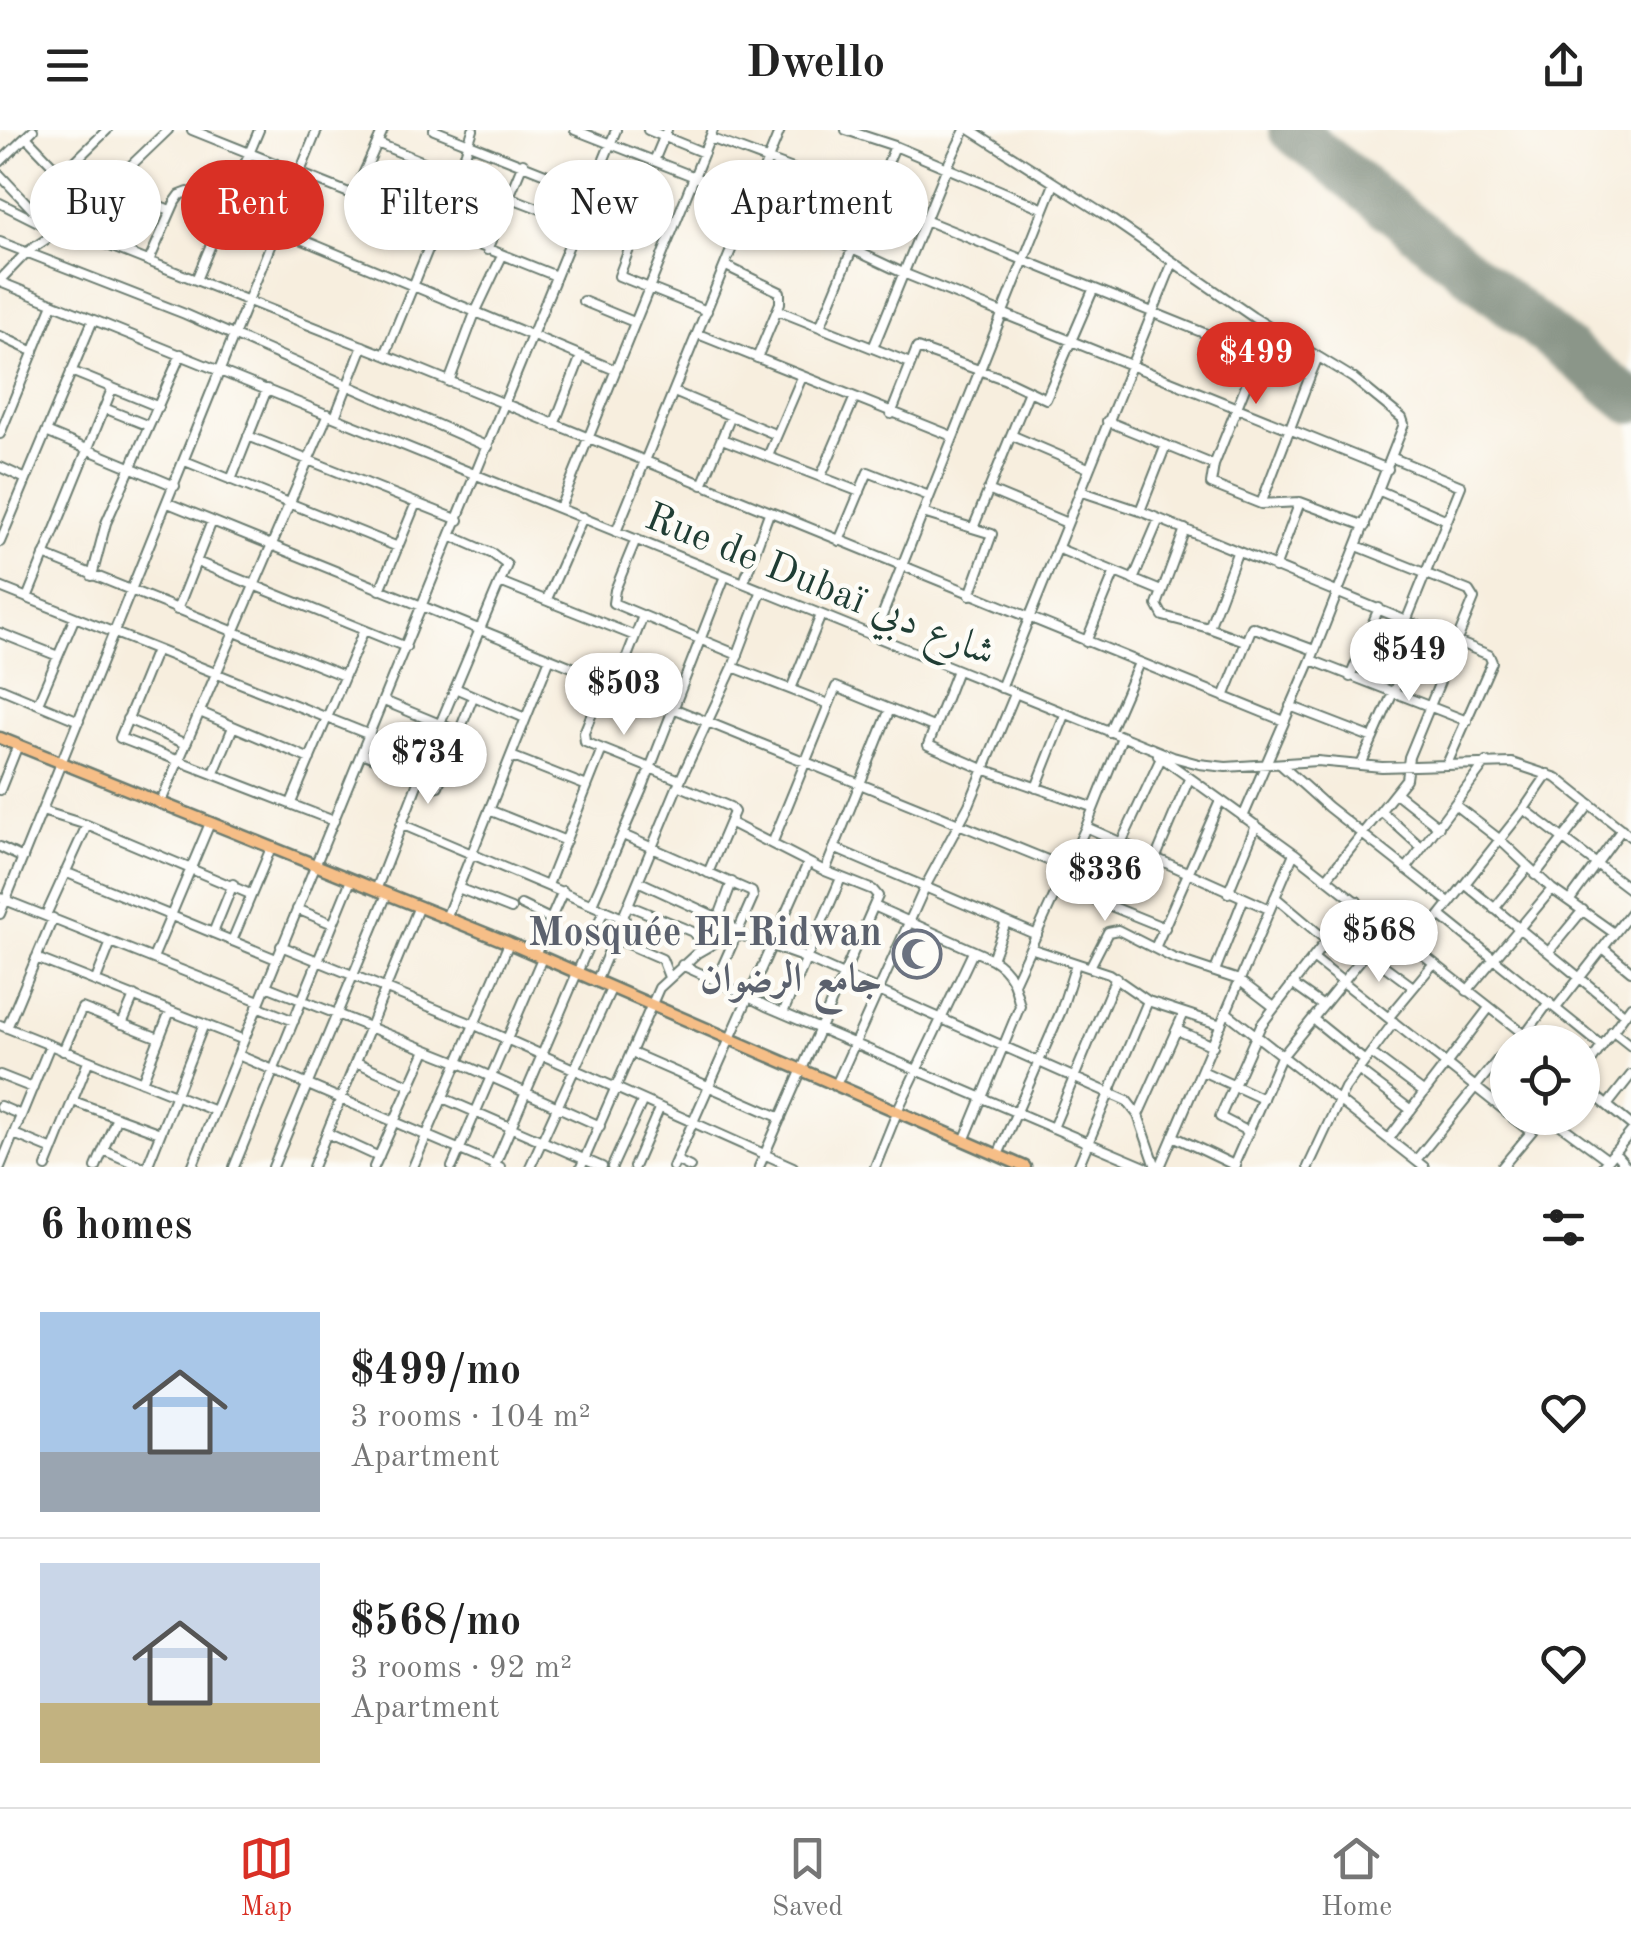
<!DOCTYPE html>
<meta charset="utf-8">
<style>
:root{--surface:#fff;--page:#f2f2f2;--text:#222;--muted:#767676;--line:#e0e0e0;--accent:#d93025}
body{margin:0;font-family:"Old Standard TT",Amiri,serif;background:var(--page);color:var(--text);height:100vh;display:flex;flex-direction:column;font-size:38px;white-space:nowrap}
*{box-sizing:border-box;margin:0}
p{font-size:32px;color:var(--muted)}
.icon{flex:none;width:55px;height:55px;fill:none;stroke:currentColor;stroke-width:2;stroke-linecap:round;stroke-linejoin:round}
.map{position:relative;height:1037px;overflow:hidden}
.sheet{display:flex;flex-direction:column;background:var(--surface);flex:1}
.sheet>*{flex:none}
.hud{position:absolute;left:30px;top:30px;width:1000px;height:90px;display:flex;gap:20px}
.buttons{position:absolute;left:1490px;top:895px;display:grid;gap:20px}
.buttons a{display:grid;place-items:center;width:110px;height:110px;border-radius:50%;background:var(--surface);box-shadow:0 2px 8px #0004;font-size:50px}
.price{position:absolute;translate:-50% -85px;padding:0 22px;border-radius:35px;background:#fff;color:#222;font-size:32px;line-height:65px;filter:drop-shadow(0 2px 5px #0008)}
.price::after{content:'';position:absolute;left:50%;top:60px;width:30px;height:22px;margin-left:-15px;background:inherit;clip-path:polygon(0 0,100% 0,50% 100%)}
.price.on{background:var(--accent);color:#fff}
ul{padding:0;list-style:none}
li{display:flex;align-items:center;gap:30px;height:250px;padding:0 40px}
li+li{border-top:2px solid var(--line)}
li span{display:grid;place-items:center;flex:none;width:280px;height:200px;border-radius:0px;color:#555}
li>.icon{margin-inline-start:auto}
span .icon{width:120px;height:120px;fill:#fffc;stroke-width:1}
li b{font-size:42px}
h2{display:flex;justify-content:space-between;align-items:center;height:120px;padding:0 40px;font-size:42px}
.chip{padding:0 35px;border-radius:45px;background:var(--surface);box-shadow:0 2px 8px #0004;font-size:35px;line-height:90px}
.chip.on{background:var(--accent);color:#fff}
header{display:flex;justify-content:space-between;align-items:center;height:130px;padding:0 40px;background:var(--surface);font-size:45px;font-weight:600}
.tabs{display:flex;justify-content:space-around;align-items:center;height:140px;border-top:2px solid var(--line);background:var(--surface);font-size:28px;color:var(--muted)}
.tabs a{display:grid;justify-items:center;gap:5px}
.tabs .on{color:var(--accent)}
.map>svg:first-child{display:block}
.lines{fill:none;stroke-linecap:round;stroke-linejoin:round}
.runway{stroke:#8b9689;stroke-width:45}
.minor-casing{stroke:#6b7b70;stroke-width:12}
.highway-casing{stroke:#6b7b70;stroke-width:15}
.minor{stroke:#fff;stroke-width:8}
.highway{stroke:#f6be87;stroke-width:10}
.labels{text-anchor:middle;stroke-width:9;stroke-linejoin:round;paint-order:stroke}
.street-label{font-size:40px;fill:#1f3d34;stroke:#fdfcf7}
.worship-label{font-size:40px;font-weight:bold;fill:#5b616d;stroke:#fdfcf7;text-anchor:end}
</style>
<header><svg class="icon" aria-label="menu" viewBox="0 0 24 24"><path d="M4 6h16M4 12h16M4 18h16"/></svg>Dwello<svg class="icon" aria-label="share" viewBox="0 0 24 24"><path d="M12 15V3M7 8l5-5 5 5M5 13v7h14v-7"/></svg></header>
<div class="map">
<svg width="1631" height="1037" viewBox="0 0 1631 1037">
<rect width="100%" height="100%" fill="#fdfcf7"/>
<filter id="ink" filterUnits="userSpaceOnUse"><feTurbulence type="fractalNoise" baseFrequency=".01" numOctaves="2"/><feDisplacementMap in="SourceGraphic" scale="20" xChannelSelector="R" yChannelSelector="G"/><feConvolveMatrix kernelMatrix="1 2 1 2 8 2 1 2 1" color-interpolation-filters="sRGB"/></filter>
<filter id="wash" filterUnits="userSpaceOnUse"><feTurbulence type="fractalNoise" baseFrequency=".0048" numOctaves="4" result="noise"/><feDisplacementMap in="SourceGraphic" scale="40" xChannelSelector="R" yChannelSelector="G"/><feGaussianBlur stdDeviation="2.25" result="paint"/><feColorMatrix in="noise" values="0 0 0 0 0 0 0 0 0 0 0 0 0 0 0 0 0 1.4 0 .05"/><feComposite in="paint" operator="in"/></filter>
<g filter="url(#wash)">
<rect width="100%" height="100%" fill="#f7eede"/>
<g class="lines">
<path class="runway" d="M1291,0L1631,271"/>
</g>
</g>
<g filter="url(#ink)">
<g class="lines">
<g class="minor-casing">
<path id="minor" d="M192,0L556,146
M434,0L674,95
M575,0L723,58L903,143L1388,339
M648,0L704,23
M846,0L895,16L1044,79
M971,0L1111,89L1253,187L1353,248L1402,288L1404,294L1311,530L1243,687
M26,7L91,75
M710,8L873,69L1310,246L1318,227
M377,13L458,46
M654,31L667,0
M0,32L33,0
M62,44L107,0
M0,45L48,96
M111,56L170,80
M353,67L383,0
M509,67L577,93
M0,73L42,94
M643,82L619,146L707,181
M71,93L105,114L385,225L1284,591
M815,103L835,55
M0,112L185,184L488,317
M487,120L523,33
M149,131L175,72L180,65L188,62L615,240
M726,136L780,162V173L757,228
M0,150L27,122L71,93L168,0
M196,150L259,0
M0,152L1173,627L1199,634L1226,637L1317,631L1382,637L1512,633L1557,648L1631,707
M583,171L634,192
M777,180L910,233
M820,197L895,16
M1269,197L1214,335L1211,354L1261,374L1300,372L1365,396
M698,204L952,306
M0,206L34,222
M873,218L947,37L965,0
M385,225L458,46L473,0
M71,241L159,277
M449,252L475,183L502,126
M674,262L777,305
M104,278L149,296
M891,284L917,218L1004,249L1046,269L1093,160
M335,287L363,216
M1107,291L1214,335
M554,295L581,226
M46,302L175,356
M0,304L53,174
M1011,305L1088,338
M248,306L459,390
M722,309L860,362
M768,326L802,247
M1393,328L1461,356L1407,489
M185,331L398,417
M0,337L26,349
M821,346L854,269
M231,350L267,259
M702,355L731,286
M988,360L1067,393
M1080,361L1140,381L1489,525L1492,532L1447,634
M1380,361L1447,390
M168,373L1067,738
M1261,374L1310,246
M560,378L713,0
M1140,381L1166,315
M923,383L992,404L970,465
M974,396L1029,261
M1185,399L1157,475L1163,486L1209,498L1237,423
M616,402L780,0
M636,409L615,460L613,473L738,525
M839,411L868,342L929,366
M0,412L93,190
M1057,418L1161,461
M44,425L344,546
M197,432L406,517
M1275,438L1300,372
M92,446L106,393L181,224
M1133,450L1159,389
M500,452L635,506
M744,452L769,383
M0,457L370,605
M380,460L416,373
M27,468L112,259
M547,469L583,387
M177,480L212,391
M1209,498L1245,511
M0,503L58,526
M874,506L1054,54
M1086,512L1114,444
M156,520L120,608L334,691
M1311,530L1467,591
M733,537L828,574
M957,540L928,615L983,639L1092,677
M1350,547L1379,478
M605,551L584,603L585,612L680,650
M616,555L643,486
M0,558L79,591
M455,558L525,588
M1001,558L1173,132
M791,559L821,485
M1224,567L1252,497L1314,520
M384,571L459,602
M38,573L75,487
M1290,576L1373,608
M200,582L310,629
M127,589L186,614
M440,594L507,435L493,424L452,406
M1109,602L1139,533
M362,623L420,647L434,657L438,656L473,567
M1158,625L1294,723L1534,912
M511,626L587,656
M1280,634L1328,677L1450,773
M1361,635L1422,497
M214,643L233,597
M678,655L730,677L734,682L708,743
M1036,658L1065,585
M0,660L18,615
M1396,663L1439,697
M291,673L364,500
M160,674L328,284
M1455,675L1499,709L1552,759L1614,803
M1524,679L1631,760
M489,680L566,711
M42,681L87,695L250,764
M1381,681L1422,718
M731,693L825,741L873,760L878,766L759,1037
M401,694L625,789
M1086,697L1269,779
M623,705L752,762L753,767L719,844V852L766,876L1145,1037
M1122,711L1161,628
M772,714L836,557L933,597
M0,717L23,728
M834,718L1037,805
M1156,727L1189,649
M1406,739L1486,632
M825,741L890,579
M65,742L276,829
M1535,745L1590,674
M1327,748L1406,649L1409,627L1474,469L1469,461L1357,416
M640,752L729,793L738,804
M548,755L602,619
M1059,755L1165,798
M1466,755L1624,884
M458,758L511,779
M376,760L420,647
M1228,763L1256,695
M1275,767L1326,810
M0,768L259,871
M1570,770L1622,699
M592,774L642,659L725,446
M521,775L550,789
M630,776L693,802L704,818
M874,776L992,829C1011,840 1015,855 1020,876L964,1011
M297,779L333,794
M1494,779L1528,737
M0,784L317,0
M46,785L87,695
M1441,786L1602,916
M446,788L550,528
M718,789L732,752
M213,803L233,754
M616,809L662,829L669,847
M232,811L271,718
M281,816L475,895L793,1037
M1415,817L1524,679L1548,644
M1030,818L1109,844L1148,871L1221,895
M1155,818L1220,671
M1603,818L1631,841
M1550,820L1583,780
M1367,823L1413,857
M535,825L563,761
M36,828L244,910
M153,828L210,693
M1313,828L1508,983
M992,829L1006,792
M682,835L719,852
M1090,837L1108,802L1118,800L1173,828L1239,850L1274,877
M1215,841L1243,770
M96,850L111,812
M596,852L678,655L733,537L762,460
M1014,853L1086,697L1122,607
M1292,854L1323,876
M266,856L460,933L600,996
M1467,861L1552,759
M257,876L294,891
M1556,878L1631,782
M1226,882L1424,1037
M783,883L841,748
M1389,887L1434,833
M1313,889L1365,931
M122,894L134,866
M0,895L215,981
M7,898L53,788
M1177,900L1213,916
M1612,901L1631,916
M1525,905L1549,872
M63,921L82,878L159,908
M632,923L781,988
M1371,923L1423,962
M238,925L500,1037
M356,932L411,956
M1358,940L1411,980
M1202,941L1263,969
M1582,944L1631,876
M0,945L33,958
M142,952L170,881
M836,955L925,757L969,675L1015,564
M1582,955L1631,995
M443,968L602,1037
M73,971L160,1003
M1609,973L1631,945
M0,976L21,985
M1138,985L1184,883
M1513,988L1531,1002
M1551,988L1608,1030
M1053,998L1116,847
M1249,1002L1220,987L1261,895L1357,771
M327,1003L379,1027
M14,1004L53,1020
M1173,1006L1236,1036
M1390,1007L1489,878
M103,1020L143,1037
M1614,1022L1627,1037
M998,1025L1061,881L1076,834
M676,1030L690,1037
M1416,1030L1508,917
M0,1037L50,915
M46,1037L88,932
M96,1037L117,987
M147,1037L204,894
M192,1037L616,0
M234,1037L351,750
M273,1037L387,764
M313,1037L419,776
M374,1037L426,920
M413,1037L509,813
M452,1037L542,828
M494,1037L604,780
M530,1037L611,859
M581,1037L659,858L697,823L725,807L738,804L800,826L1127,971L1138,985L1156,1037
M612,1037L642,972
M634,1037L659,979
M673,1037L808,733
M875,1037L900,975L973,822
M1078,1037L1148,871
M1160,1037L1294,723
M1233,1037L1280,929L1388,796
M1308,1037L1345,958L1394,892
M1502,1037L1543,988
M1602,1037L1631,1002"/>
</g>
<g class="highway-casing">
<path id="highway" d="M0,608L509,813L1025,1037"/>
</g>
<use href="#minor" class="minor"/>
<use href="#highway" class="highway"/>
</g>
</g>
<defs>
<g id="mosque-ring" transform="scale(2.5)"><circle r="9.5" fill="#fdfcf7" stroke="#6b7280" stroke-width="1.5"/><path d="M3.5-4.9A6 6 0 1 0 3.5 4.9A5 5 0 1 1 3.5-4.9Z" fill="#6b7280"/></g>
</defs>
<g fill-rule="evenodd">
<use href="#mosque-ring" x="917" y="824"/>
</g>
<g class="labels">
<g class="street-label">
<text transform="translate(821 453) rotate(22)" y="14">Rue de Dubaï شارع دبي</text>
</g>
<g class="worship-label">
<text x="882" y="815">Mosquée El-Ridwan<tspan x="882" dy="46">جامع الرضوان</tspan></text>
</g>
</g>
</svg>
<div class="buttons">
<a><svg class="icon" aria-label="locate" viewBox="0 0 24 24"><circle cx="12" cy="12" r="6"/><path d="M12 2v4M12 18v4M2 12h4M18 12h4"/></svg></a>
</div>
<b class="price on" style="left:1256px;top:277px">$499</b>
<b class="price" style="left:1409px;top:574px">$549</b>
<b class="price" style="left:624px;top:608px">$503</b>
<b class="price" style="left:428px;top:677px">$734</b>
<b class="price" style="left:1105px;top:794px">$336</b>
<b class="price" style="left:1379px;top:855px">$568</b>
<div class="hud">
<a class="chip">Buy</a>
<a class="chip on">Rent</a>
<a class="chip">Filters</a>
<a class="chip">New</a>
<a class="chip">Apartment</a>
</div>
</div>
<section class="sheet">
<h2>6 homes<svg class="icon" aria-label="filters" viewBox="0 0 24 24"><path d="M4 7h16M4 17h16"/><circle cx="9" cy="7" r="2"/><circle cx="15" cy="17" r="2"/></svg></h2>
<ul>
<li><span style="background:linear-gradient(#a9c7e8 70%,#9aa5b1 0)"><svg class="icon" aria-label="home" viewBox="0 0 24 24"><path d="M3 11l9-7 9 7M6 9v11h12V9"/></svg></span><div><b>$499/mo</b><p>3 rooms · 104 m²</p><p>Apartment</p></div><svg class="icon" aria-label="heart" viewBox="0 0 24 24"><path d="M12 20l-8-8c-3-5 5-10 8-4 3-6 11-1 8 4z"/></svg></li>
<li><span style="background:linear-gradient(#c9d6e8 70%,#c2b280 0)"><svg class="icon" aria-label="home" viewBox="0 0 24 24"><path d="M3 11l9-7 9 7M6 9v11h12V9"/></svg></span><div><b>$568/mo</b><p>3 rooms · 92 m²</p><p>Apartment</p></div><svg class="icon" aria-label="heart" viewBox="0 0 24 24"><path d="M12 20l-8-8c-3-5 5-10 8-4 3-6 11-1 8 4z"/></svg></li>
</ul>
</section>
<nav class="tabs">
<a class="on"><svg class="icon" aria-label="map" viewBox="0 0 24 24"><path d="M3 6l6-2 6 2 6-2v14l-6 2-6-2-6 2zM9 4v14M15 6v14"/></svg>Map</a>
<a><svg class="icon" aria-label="saved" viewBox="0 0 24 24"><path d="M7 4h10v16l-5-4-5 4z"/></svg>Saved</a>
<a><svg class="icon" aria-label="home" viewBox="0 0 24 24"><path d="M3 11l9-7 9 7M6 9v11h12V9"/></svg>Home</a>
</nav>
